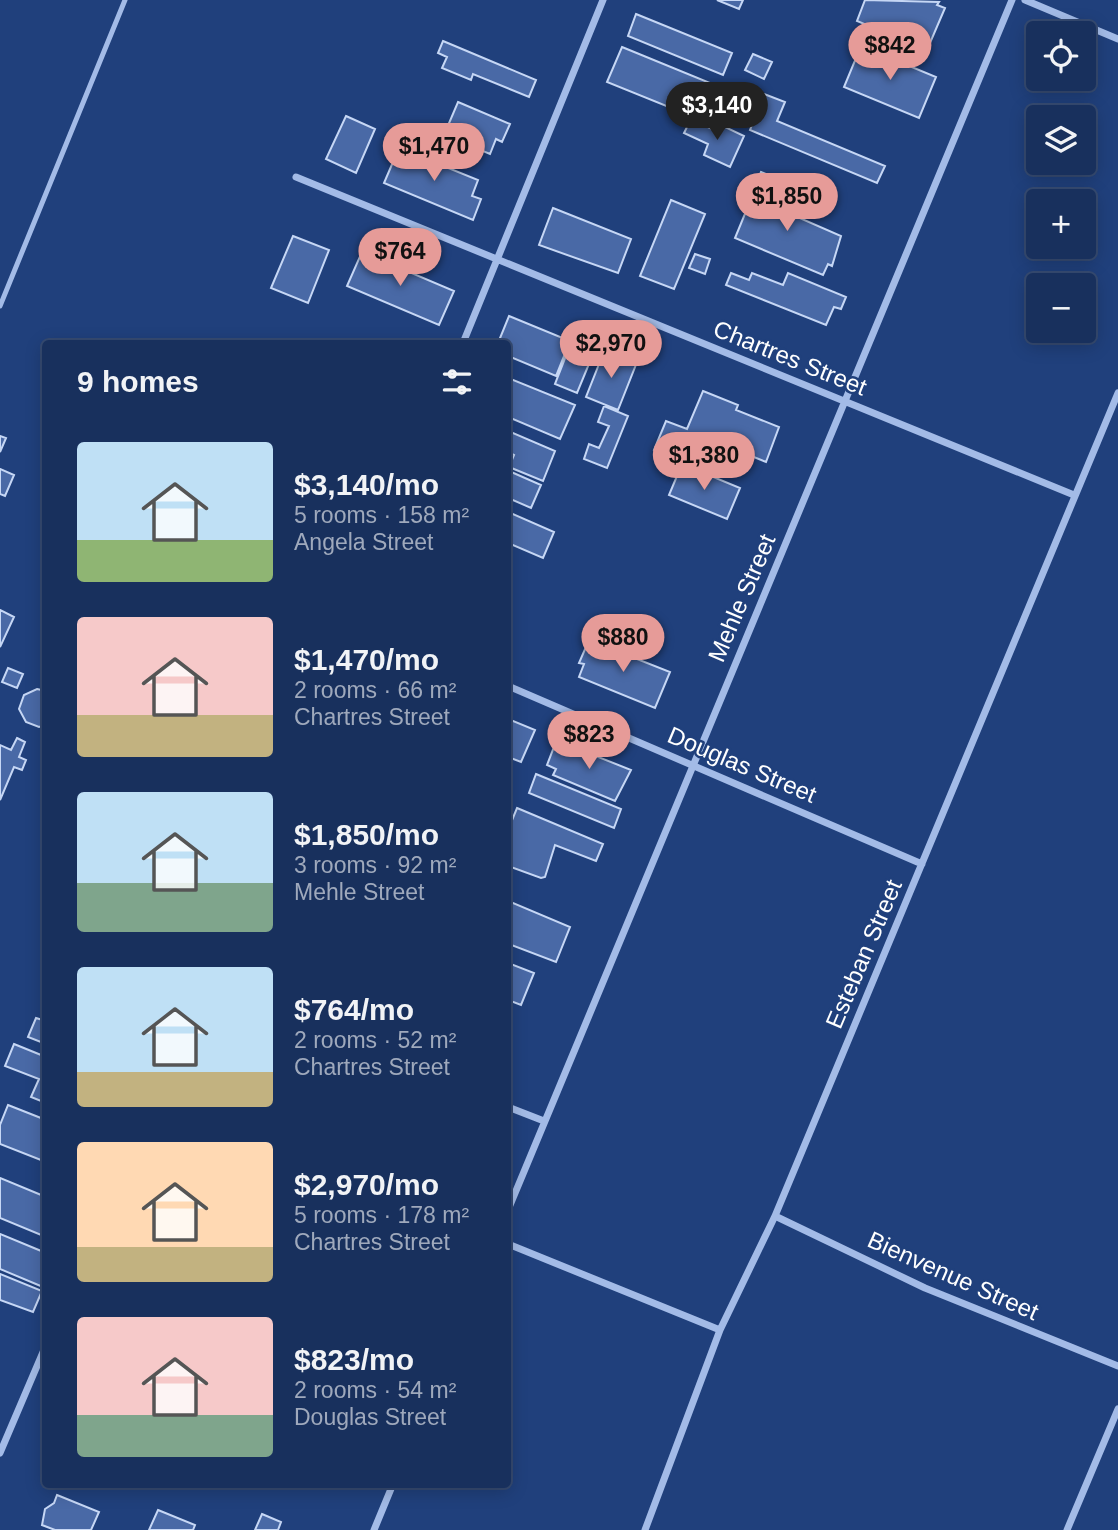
<!DOCTYPE html>
<meta charset="utf-8">
<style>
:root{--surface:#18305d;--page:#253c66;--text:#f1f3f6;--muted:#9fa9bc;--line:#364b72;--accent:#e69b98}
body{margin:0;font-family:Helvetica,sans-serif;background:var(--page);color:var(--text);height:100vh;display:flex;flex-direction:column;font-size:26px;white-space:nowrap}
*{box-sizing:border-box;margin:0}
p{font-size:23px;color:var(--muted)}
.icon{flex:none;width:38px;height:38px;fill:none;stroke:currentColor;stroke-width:2;stroke-linecap:round;stroke-linejoin:round}
.map{position:relative;flex:1;overflow:hidden}
.side{position:absolute;left:42px;top:340px;width:469px;height:1148px;display:flex;flex-direction:column;background:var(--surface);border-radius:7px;box-shadow:0 4px 18px #0003,0 0 0 2px var(--line)}
.side>*{flex:none}
.buttons{position:absolute;left:1026px;top:21px;display:grid;gap:14px}
.buttons a{display:grid;place-items:center;width:70px;height:70px;border-radius:7px;background:var(--surface);box-shadow:0 4px 18px #0003,0 0 0 2px var(--line);font-size:35px}
.price{position:absolute;translate:-50% -60px;padding:0 16px;border-radius:24px;background:var(--accent);color:#111;font-size:23px;line-height:46px;filter:drop-shadow(0 2px 4px #0008)}
.price::after{content:'';position:absolute;left:50%;top:42px;width:21px;height:16px;margin-left:-10px;background:inherit;clip-path:polygon(0 0,100% 0,50% 100%)}
.price.on{background:#222;color:#fff}
ul{padding:0;list-style:none}
li{display:flex;align-items:center;gap:21px;height:175px;padding:0 35px}
li span{display:grid;place-items:center;flex:none;width:196px;height:140px;border-radius:7px;color:#555}
li>.icon{margin-inline-start:auto}
span .icon{width:84px;height:84px;fill:#fffc;stroke-width:1}
li b{font-size:30px}
h2{display:flex;justify-content:space-between;align-items:center;height:84px;padding:0 35px;font-size:30px}
.map>svg:first-child{display:block}
.building{fill:#4969a6;stroke:#c6d7f5;stroke-width:2}
.lines{fill:none;stroke-linecap:round;stroke-linejoin:round}
.lane{stroke:#a3bbe7;stroke-width:5}
.street{stroke:#a3bbe7;stroke-width:7}
.labels{text-anchor:middle;stroke-width:5;stroke-linejoin:round;paint-order:stroke}
.street-label{font-size:24px;fill:#fff;stroke:#20407c}
</style>
<div class="map">
<svg width="1118" height="1530" viewBox="0 0 1118 1530">
<rect width="100%" height="100%" fill="#20407c"/>
<path class="building" d="M717,0H743L739,9Z
M865,0L939,2L937,5L945,8L927,50L857,21Z
M636,14L732,53L723,75L628,36Z
M443,41L536,80L529,97L473,74L471,80L442,68L447,57L438,53Z
M861,46L936,77L919,118L844,87Z
M622,47L710,83L696,118L607,82Z
M753,54L772,62L764,79L745,70Z
M764,94L785,102L777,121L885,166L877,183L750,130Z
M458,102L510,124L502,142L496,139L490,154L444,135Z
M346,116L375,129L356,173L326,159Z
M691,119L718,132L721,125L744,136L730,167L704,155L708,144L684,133Z
M399,148L478,180L472,196L481,199L473,220L384,183Z
M761,172L806,191L802,201L757,181Z
M756,187L800,205L795,216L841,236L832,266L828,264L823,275L735,238Z
M671,200L705,214L674,289L640,276Z
M553,208L631,239L618,273L539,245Z
M293,236L329,250L308,303L271,288Z
M362,252L454,291L439,325L347,286Z
M695,254L710,259L705,274L689,268Z
M731,273L749,280L752,273L783,285L788,273L846,297L841,309L834,307L826,325L726,285Z
M509,316L570,341L556,376L508,356V343H498Z
M573,338L596,347L577,393L555,384Z
M605,349L637,362L618,410L586,397Z
M508,378L575,405L560,439L508,417Z
M703,391L738,405L736,410L779,427L766,462L722,444L720,449L703,442L693,466L654,450L666,421L687,429Z
M604,406L628,416L607,468L584,459L589,444L599,448L609,426L598,422Z
M508,431L555,451L543,481L509,467L514,455L508,452Z
M0,436L6,438L0,452Z
M682,464L740,488L727,519L669,495Z
M0,469L14,475L5,496L0,494Z
M509,471L541,485L531,508L508,498Z
M508,512L554,532L543,558L508,543Z
M0,610L14,617L0,647Z
M589,640L670,672L655,708L579,677L584,664L579,663Z
M8,668L23,674L17,688L2,682Z
M37,689L46,691V725L39,727L26,722L19,709L24,695Z
M508,719L535,730L521,762L508,757Z
M17,738L25,742L19,757L26,760L22,770L14,767L0,800V745L11,750Z
M563,743L631,770L615,801L553,775L556,769L547,765L554,747L560,750Z
M536,774L621,809L614,828L529,793Z
M517,808L603,844L596,861L555,845L545,877L541,878L508,866V830Z
M508,901L570,927L556,962L509,944L508,948Z
M508,963L534,973L521,1005L508,1000Z
M36,1018L46,1021V1044L28,1037Z
M14,1044L46,1057V1103L31,1097L39,1079L5,1066Z
M8,1105L46,1120V1162L0,1144V1125Z
M0,1178L46,1197V1237L0,1218Z
M0,1234L46,1253L43,1287L0,1269Z
M0,1274L42,1291L33,1312L0,1300Z
M57,1495L99,1512L91,1530H55L42,1525L45,1509L54,1503Z
M158,1510L195,1525L193,1530H149Z
M262,1514L281,1522L278,1530H255Z"/>
<g class="lines">
<path class="lane" d="M0,306L125,0"/>
<path class="street" d="M1025,0L1118,39
M296,177L1074,495
M463,343L603,0
M508,686L922,864
M508,1107L544,1121
M508,1210L1012,0
M775,1216L925,1288L1118,1366
M508,1244L720,1330
M0,1453L46,1345
M374,1530L393,1484
M645,1530L720,1330L775,1216L1118,393
M1067,1530L1118,1409"/>
</g>
<g class="labels">
<g class="street-label">
<text transform="translate(790 358) rotate(22)" y="8">Chartres Street</text>
<text transform="translate(742 598) rotate(-67)" y="8">Mehle Street</text>
<text transform="translate(742 765) rotate(23)" y="8">Douglas Street</text>
<text transform="translate(864 954) rotate(-67)" y="8">Esteban Street</text>
<text transform="translate(953 1276) rotate(24)" y="8">Bienvenue Street</text>
</g>
</g>
</svg>
<div class="buttons">
<a><svg class="icon" aria-label="locate" viewBox="0 0 24 24"><circle cx="12" cy="12" r="6"/><path d="M12 2v4M12 18v4M2 12h4M18 12h4"/></svg></a>
<a><svg class="icon" aria-label="layers" viewBox="0 0 24 24"><path d="M12 4l9 5-9 5-9-5zM3 14l9 5 9-5"/></svg></a>
<a>+</a>
<a>−</a>
</div>
<b class="price" style="left:890px;top:82px">$842</b>
<b class="price on" style="left:717px;top:142px">$3,140</b>
<b class="price" style="left:434px;top:183px">$1,470</b>
<b class="price" style="left:787px;top:233px">$1,850</b>
<b class="price" style="left:400px;top:288px">$764</b>
<b class="price" style="left:611px;top:380px">$2,970</b>
<b class="price" style="left:704px;top:492px">$1,380</b>
<b class="price" style="left:623px;top:674px">$880</b>
<b class="price" style="left:589px;top:771px">$823</b>
<section class="side">
<h2>9 homes<svg class="icon" aria-label="filters" viewBox="0 0 24 24"><path d="M4 7h16M4 17h16"/><circle cx="9" cy="7" r="2"/><circle cx="15" cy="17" r="2"/></svg></h2>
<ul>
<li><span style="background:linear-gradient(#bfe0f5 70%,#8fb573 0)"><svg class="icon" aria-label="home" viewBox="0 0 24 24"><path d="M3 11l9-7 9 7M6 9v11h12V9"/></svg></span><div><b>$3,140/mo</b><p>5 rooms · 158 m²</p><p>Angela Street</p></div></li>
<li><span style="background:linear-gradient(#f6c9c9 70%,#c2b280 0)"><svg class="icon" aria-label="home" viewBox="0 0 24 24"><path d="M3 11l9-7 9 7M6 9v11h12V9"/></svg></span><div><b>$1,470/mo</b><p>2 rooms · 66 m²</p><p>Chartres Street</p></div></li>
<li><span style="background:linear-gradient(#bfe0f5 65%,#7fa58c 0)"><svg class="icon" aria-label="home" viewBox="0 0 24 24"><path d="M3 11l9-7 9 7M6 9v11h12V9"/></svg></span><div><b>$1,850/mo</b><p>3 rooms · 92 m²</p><p>Mehle Street</p></div></li>
<li><span style="background:linear-gradient(#bfe0f5 75%,#c2b280 0)"><svg class="icon" aria-label="home" viewBox="0 0 24 24"><path d="M3 11l9-7 9 7M6 9v11h12V9"/></svg></span><div><b>$764/mo</b><p>2 rooms · 52 m²</p><p>Chartres Street</p></div></li>
<li><span style="background:linear-gradient(#ffd9b3 75%,#c2b280 0)"><svg class="icon" aria-label="home" viewBox="0 0 24 24"><path d="M3 11l9-7 9 7M6 9v11h12V9"/></svg></span><div><b>$2,970/mo</b><p>5 rooms · 178 m²</p><p>Chartres Street</p></div></li>
<li><span style="background:linear-gradient(#f6c9c9 70%,#7fa58c 0)"><svg class="icon" aria-label="home" viewBox="0 0 24 24"><path d="M3 11l9-7 9 7M6 9v11h12V9"/></svg></span><div><b>$823/mo</b><p>2 rooms · 54 m²</p><p>Douglas Street</p></div></li>
</ul>
</section>
</div>
